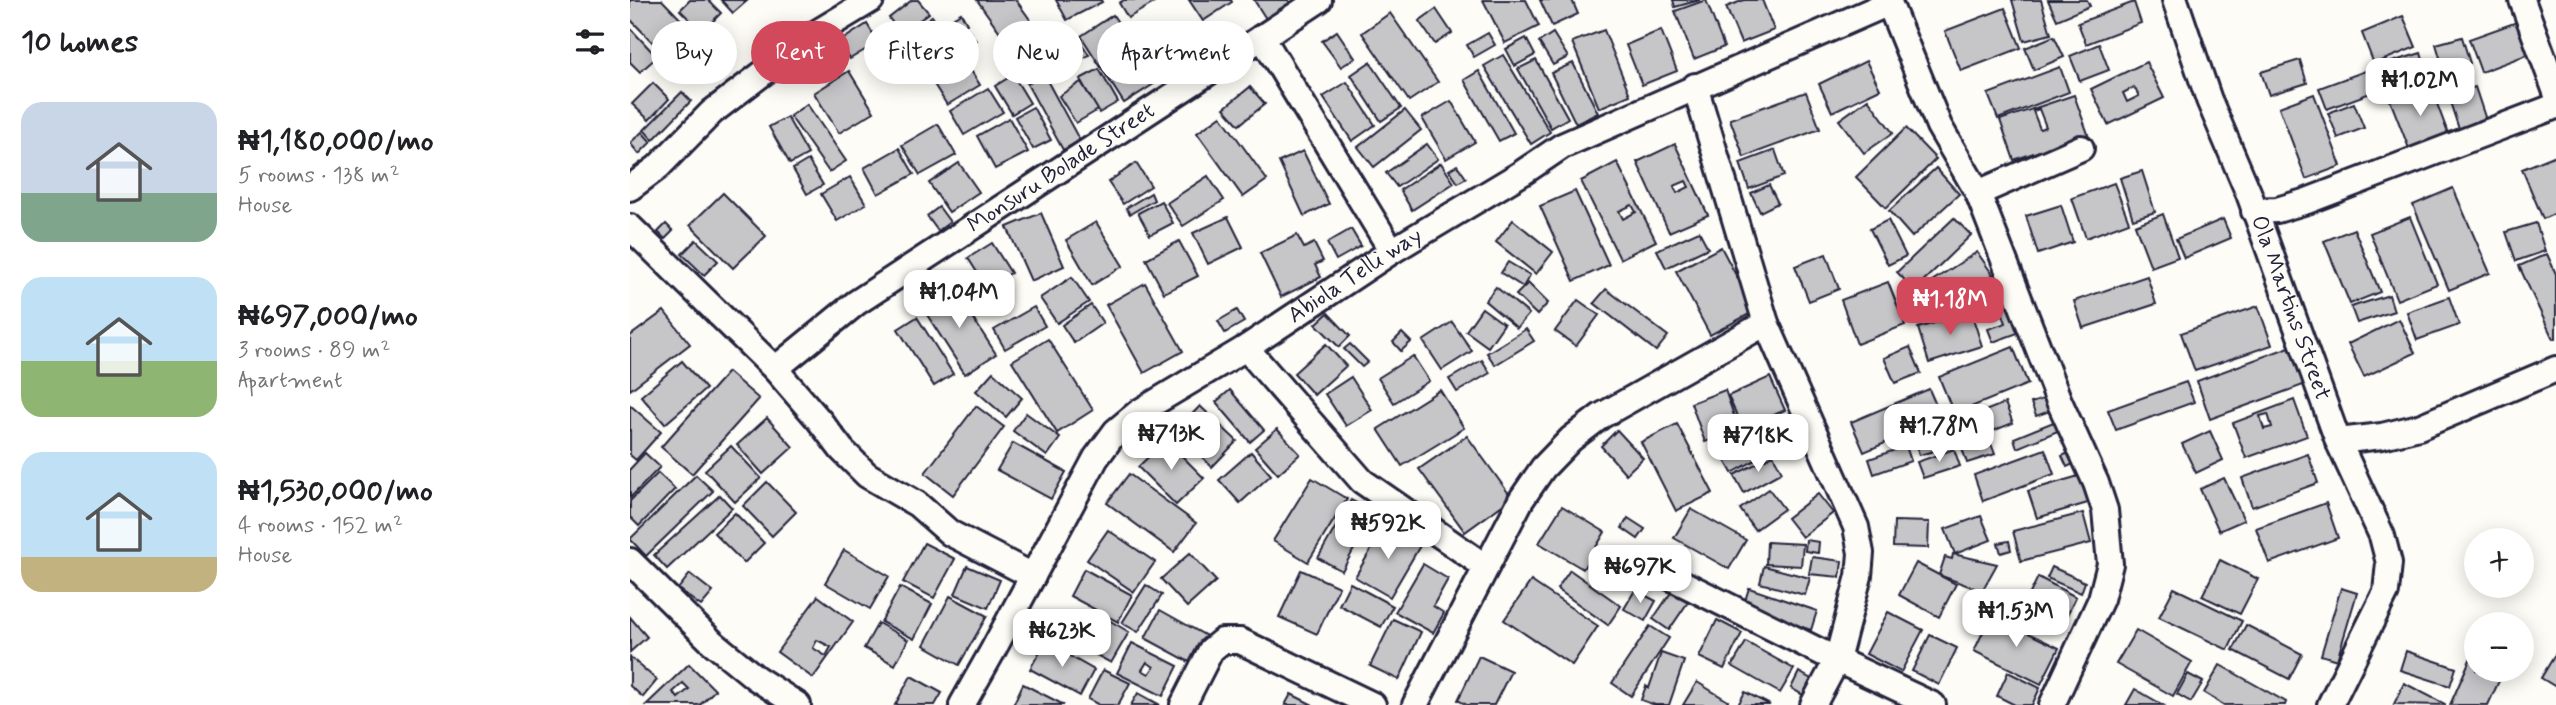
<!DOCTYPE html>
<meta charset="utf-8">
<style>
:root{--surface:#fff;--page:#f2f2f2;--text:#202124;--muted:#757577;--accent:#d1495b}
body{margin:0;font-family:Mynerve,sans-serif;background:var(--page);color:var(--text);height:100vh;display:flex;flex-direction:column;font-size:26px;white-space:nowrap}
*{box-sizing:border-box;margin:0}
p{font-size:23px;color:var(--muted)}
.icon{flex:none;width:38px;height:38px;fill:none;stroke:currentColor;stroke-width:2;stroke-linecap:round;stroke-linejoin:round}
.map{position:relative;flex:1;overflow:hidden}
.drawer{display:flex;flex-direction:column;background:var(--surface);width:630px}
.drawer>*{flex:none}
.top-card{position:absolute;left:21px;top:21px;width:665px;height:63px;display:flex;gap:14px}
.buttons{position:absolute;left:1834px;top:528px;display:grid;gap:14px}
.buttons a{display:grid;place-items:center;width:70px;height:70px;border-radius:50%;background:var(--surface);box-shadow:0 4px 18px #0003;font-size:35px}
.price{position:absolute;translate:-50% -60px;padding:0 16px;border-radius:14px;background:#fff;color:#222;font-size:23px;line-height:46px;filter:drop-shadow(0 2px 4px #0008)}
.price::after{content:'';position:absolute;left:50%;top:42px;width:21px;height:16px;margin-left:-10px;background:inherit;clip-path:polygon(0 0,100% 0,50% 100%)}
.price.selected{background:var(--accent);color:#fff}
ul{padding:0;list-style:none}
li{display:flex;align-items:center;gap:21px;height:175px;padding:0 21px}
li span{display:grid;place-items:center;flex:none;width:196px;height:140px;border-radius:21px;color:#555}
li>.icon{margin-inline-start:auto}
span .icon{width:84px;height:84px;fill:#fffc;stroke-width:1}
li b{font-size:30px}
h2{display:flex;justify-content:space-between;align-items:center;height:84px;padding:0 21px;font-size:30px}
.pill{padding:0 24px;border-radius:32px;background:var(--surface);box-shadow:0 4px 18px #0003;font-size:24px;line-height:63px}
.pill.selected{background:var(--accent);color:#fff}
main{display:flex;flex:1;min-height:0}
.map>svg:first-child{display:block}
.building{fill:#c6c6c8;stroke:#22223b;stroke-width:2;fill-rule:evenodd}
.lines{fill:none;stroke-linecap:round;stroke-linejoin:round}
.minor-casing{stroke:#22223b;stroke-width:30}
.minor{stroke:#fdfcf7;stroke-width:24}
.labels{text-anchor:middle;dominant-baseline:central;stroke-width:7;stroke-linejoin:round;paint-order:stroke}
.street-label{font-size:23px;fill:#22223b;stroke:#fdfcf7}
</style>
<main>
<section class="drawer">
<h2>10 homes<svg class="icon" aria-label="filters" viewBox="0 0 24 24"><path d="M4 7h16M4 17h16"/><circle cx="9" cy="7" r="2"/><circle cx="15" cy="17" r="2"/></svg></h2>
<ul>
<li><span style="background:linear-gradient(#c9d6e8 65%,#7fa58c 0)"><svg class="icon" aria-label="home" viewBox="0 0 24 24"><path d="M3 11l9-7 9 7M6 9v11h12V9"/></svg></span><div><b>₦1,180,000/mo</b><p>5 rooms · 138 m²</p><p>House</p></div></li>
<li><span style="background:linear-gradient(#bfe0f5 60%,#8fb573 0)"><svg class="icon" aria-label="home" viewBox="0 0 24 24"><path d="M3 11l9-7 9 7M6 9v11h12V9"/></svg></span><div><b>₦697,000/mo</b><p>3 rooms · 89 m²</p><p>Apartment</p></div></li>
<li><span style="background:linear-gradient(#bfe0f5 75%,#c2b280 0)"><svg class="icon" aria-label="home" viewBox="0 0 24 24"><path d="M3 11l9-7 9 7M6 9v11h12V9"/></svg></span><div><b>₦1,530,000/mo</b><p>4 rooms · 152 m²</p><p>House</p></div></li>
</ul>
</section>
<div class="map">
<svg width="1926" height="705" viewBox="0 0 1926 705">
<rect width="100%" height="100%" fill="#fdfcf7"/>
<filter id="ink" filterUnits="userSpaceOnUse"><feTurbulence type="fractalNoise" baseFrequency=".0143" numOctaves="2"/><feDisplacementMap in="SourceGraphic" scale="14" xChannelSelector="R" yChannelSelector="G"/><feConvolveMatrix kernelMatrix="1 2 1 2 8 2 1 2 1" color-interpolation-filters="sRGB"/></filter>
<g filter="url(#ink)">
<g class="building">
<path d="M0,0h32l29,30 -26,25 -35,-36z"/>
<path d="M60,0h18l13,13 -19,19 -22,-22z"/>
<path d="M91,0h27l-15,13z"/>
<path d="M282,0h6l11,13 -28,21 -12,-16z"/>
<path d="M347,0h39l25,35 -26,18z"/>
<path d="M426,0h45l1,2 -35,18z"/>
<path d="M494,0h35l-31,18 -9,-15z"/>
<path d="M559,0h42l1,2 -29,19z"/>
<path d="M624,0h34l5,7 -25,15z"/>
<path d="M853,0h43l13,26 -34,17z"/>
<path d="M910,0h32l6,14 -26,12z"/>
<path d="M1043,0h27l-25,7z"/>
<path d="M1076,0l18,47 -30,12 -19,-48z"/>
<path d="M1114,0h18l12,30 -33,13 -15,-36z"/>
<path d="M1382,0h29l10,34 -27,7z"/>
<path d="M1418,0h39l3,6 -33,14z"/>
<path d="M1504,2l7,21 -55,21 -8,-21z"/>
<path d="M1375,8l16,40 -60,23 -16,-40z"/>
<path d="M806,9l16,24 -17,11 -16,-23z"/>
<path d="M331,13l6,11 -12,7 -6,-11z"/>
<path d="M760,13l48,69 -29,19 -47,-68z"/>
<path d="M483,15l44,67 -33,21 -43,-67z"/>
<path d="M302,16l11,16 -30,20 -11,-15z"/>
<path d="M1773,16l13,31 -42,17 -12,-31z"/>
<path d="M1887,22l12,32 -48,18 -12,-33z"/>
<path d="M237,24l11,18 -28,17 -11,-17z"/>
<path d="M0,28l27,29 -17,15 -10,-10z"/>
<path d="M338,29l8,12 -10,7 -8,-13z"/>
<path d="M604,30l6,9 -10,7 -6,-10z"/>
<path d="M974,30l26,65 -31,13 -27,-66z"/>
<path d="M1031,30l16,41 -35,14 -16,-40z"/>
<path d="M707,31l18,27 -14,9 -19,-26z"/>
<path d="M445,33l14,22 -14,8 -13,-22z"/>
<path d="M858,33l7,12 -21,12 -7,-12z"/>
<path d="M923,33l15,24 -15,8 -14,-23z"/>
<path d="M1424,36l10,21 -30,13 -9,-22z"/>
<path d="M1832,37l8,26 -26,8 -8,-27z"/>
<path d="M896,38l9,17 -20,11 -9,-17z"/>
<path d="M67,42l19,25 -13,10 -19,-25z"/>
<path d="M320,42l10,14 -32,22 -10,-14z"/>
<path d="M1469,44l10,26 -29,11 -10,-25z"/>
<path d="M1791,53l9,30 -39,11 -9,-29z"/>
<path d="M873,55l47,77 -19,12 -47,-78z"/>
<path d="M401,56l8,12 -17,10 -8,-12z"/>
<path d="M563,56l9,13 -19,13 -9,-13z"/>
<path d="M906,60l32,58 -17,10 -33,-59z"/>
<path d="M1670,60l7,23 -38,12 -8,-23z"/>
<path d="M335,61l15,24 -33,20 -15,-24z"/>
<path d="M1236,61l14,28 -48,23 -13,-28z"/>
<path d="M740,62l31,46 -20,13 -30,-46z"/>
<path d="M1516,62l18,36 -56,27 -17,-36zM1504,87l5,9 -12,6 -4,-9z"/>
<path d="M943,63l25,50 -22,11 -25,-51z"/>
<path d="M1430,67l9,25 -71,27 -10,-25z"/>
<path d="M469,69l19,33 -19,11 -19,-34z"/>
<path d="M1738,70l8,21 -49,18 -8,-21z"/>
<path d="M219,71l25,41 -35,21 -25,-40z"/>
<path d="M849,71l35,62 -15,8 -35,-61z"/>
<path d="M383,75l17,28 -18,11 -17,-28z"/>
<path d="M414,75l36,66 -17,9 -36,-66z"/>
<path d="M451,82l17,28 -22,13 -17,-27z"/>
<path d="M717,82l28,43 -23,16 -29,-44z"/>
<path d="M23,83l16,16 -20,21 -17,-16z"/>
<path d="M1800,85l19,51 -39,15 -20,-51z"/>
<path d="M620,87l15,17 -26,21 -15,-17z"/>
<path d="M1845,87l11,33 -27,9 -11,-33z"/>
<path d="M358,88l15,24 -39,23 -14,-24z"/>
<path d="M52,92l9,9 -38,39 -9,-10z"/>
<path d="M1176,92l14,37 -76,28 -14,-38z"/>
<path d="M1684,94l27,72 -35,13 -27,-72z"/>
<path d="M1444,95l14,39 -74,26 -14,-40zM1409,109l7,18 -6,2 -7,-18z"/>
<path d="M1238,99l25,34 -29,20 -25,-33z"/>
<path d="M821,101l24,41 -29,17 -24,-41z"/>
<path d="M1724,103l10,25 -26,10 -10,-25z"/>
<path d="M177,104l39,57 -17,11 -39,-56z"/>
<path d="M403,107l18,33 -18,9 -18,-32z"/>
<path d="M775,110l16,20 -47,37 -16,-20z"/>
<path d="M591,116l46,64 -24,17 -46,-64z"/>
<path d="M157,117l21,37 -18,10 -21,-37z"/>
<path d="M379,118l19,34 -33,17 -18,-33z"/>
<path d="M308,124l18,31 -36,20 -18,-30z"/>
<path d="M1276,128l30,31 -50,49 -30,-31z"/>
<path d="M12,132l9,10 -12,12 -9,-11z"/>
<path d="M797,144l11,15 -41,28 -11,-14z"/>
<path d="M1045,144l33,71 -39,17 -32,-70zM1056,181l3,6 -12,6 -3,-7z"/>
<path d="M269,148l15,26 -36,20 -14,-26z"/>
<path d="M1145,150l9,26 -35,13 -9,-26z"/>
<path d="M673,151l26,53 -25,12 -25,-54z"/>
<path d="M1926,155v58l-13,6 -21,-50z"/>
<path d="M178,160l15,25 -16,9 -14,-25z"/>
<path d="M987,162l39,79 -36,18 -39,-78zM1002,205l4,7 -13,7 -4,-8z"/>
<path d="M329,163l20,29 -30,20 -20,-29z"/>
<path d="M506,163l15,23 -28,18 -15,-22z"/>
<path d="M811,163l13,20 -42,27 -12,-20z"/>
<path d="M827,165l9,13 -8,5 -9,-13z"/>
<path d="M1306,168l23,26 -47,43 -23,-26z"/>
<path d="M1512,171l13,41 -22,7 -13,-41z"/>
<path d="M578,176l16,24 -41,26 -16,-23z"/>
<path d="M220,177l16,27 -29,17 -16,-27z"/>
<path d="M1484,183l15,39 -43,16 -14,-40z"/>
<path d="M1139,185l9,18 -18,9 -9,-19z"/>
<path d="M1823,188l37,85 -41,17 -36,-85z"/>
<path d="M945,191l34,74 -35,16 -34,-75z"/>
<path d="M93,193l43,43 -33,32 -43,-43z"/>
<path d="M521,193l3,7 -24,14 -4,-6z"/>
<path d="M531,201l12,22 -23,12 -12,-22z"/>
<path d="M1431,205l12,37 -35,12 -12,-38z"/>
<path d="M309,207l11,15 -12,9 -11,-15z"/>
<path d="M411,213l23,53 -33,15 -24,-54z"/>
<path d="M1533,214l15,43 -27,10 -16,-42z"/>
<path d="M598,217l15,30 -35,17 -15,-31z"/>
<path d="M1780,217l27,67 -40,16 -27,-67z"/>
<path d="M1324,218l17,17 -57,55 -17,-18z"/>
<path d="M1593,219l8,19 -47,20 -8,-19z"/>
<path d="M883,220l40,32 -17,22 -40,-32z"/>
<path d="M1258,220l18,36 -18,9 -18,-36z"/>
<path d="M466,222l27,44 -31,19 -26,-45z"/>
<path d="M1906,223l9,28 -29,10 -10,-29z"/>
<path d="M36,224l7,7 -8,8 -7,-7z"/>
<path d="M721,229l10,17 -25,14 -9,-17z"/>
<path d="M1724,229l26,63 -30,12 -26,-63z"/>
<path d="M1069,231l9,17 -42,20 -9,-18z"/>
<path d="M667,235l7,13 10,-5 9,18 -8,4 6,12 -40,20 -21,-44z"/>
<path d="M66,240l22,21 -14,14 -22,-21z"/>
<path d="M549,241l19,35 -34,17 -18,-34z"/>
<path d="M362,243l19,30 -24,15 -19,-30z"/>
<path d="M1091,247l34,64 -45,24 -34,-64z"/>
<path d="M1347,252l16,23 -60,38 -15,-23z"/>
<path d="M1196,254l13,35 -30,12 -14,-35z"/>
<path d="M1917,254l9,20v64l-3,1 -34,-73z"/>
<path d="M878,262l22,13 -7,12 -22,-14z"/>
<path d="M1517,276l9,28 -73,24 -9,-27z"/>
<path d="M442,277l17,25 -32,21 -17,-25z"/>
<path d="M1258,282l17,43 -48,19 -16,-44z"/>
<path d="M515,283l38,68 -39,22 -38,-68z"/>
<path d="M898,283l20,20 -11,12 -21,-20z"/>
<path d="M323,287l43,67 -31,20 -43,-67z"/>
<path d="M866,287l33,27 -12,14 -32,-27z"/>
<path d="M976,289l62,47 -12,15 -62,-48z"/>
<path d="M1384,295l12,35 -33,12 -5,-13 18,-6 -8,-22z"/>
<path d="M1759,295l5,16 -37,12 -6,-16z"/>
<path d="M1819,297l10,28 -42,15 -10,-28z"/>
<path d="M948,300l21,15 -23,31 -21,-15z"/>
<path d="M461,305l12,18 -29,20 -12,-18z"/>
<path d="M1628,306l14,39 -77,26 -14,-38z"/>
<path d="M404,307l11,19 -40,23 -11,-19z"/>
<path d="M852,308l22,16 -16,23 -22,-16z"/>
<path d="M607,310l7,12 -19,11 -7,-12z"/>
<path d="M34,311l26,33 -60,46v-54z"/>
<path d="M1341,312l11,34 -53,17 -11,-35z"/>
<path d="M698,313l22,23 -11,11 -23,-23z"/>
<path d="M287,317l36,57 -19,12 -36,-57z"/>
<path d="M1769,319l16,34 -51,24 -16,-33z"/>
<path d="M822,322l20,29 -30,19 -19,-29z"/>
<path d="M896,329l8,12 -39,24 -8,-12z"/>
<path d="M772,333l9,9 -10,9 -8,-9z"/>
<path d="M418,339l45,71 -36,23 -45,-72z"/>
<path d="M696,344l20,22 -32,29 -20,-22z"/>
<path d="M720,344l18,18 -6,5 -18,-18z"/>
<path d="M1662,346l14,38 -96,35 -13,-38z"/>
<path d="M1280,347l11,26 -26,10 -11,-25z"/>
<path d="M1383,347l15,37 -74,30 -15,-37z"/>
<path d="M783,356l16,25 -35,22 -16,-25z"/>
<path d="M852,360l8,13 -33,19 -8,-13z"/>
<path d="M52,361l24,28 -41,35 -24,-28z"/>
<path d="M98,372l31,27 -67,75 -31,-27z"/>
<path d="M363,372l29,26 -16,19 -30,-26z"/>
<path d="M721,377l21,33 -26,16 -21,-32z"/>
<path d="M1140,377l15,33 -42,19 -15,-33z"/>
<path d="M1556,382l8,20 -78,28 -8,-20z"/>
<path d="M1299,389l13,30 -78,33 -13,-30z"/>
<path d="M600,390l34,40 -14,12 -34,-40z"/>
<path d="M810,390l24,38 -62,38 -24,-37z"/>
<path d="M1095,390l14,40 -34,12 -14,-39z"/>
<path d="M1416,398l4,13 -14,5 -5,-13z"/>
<path d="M1664,400l13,36 -61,22 -13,-35zM1638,414l4,13 -8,2 -4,-13z"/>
<path d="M1375,403l8,20 -48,19 -8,-20z"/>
<path d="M0,405l31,27 -25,28 -6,-5z"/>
<path d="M346,406l28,21 -51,68 -28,-22z"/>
<path d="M570,406l37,35 -25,26 -36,-36z"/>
<path d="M396,413l34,25 -13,18 -34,-25z"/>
<path d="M137,418l26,29 -30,27 -26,-29z"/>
<path d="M1426,421l4,9 -43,18 -3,-10z"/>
<path d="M1047,424l36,69 -37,18 -35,-69z"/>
<path d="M647,429l23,25 -22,20 -23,-26z"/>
<path d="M987,430l26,28 -17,16 -25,-28z"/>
<path d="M1311,430l5,18 -27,7 -4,-19z"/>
<path d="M1580,431l13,29 -27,13 -14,-29z"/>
<path d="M1113,434l14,25 -25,14 -14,-25z"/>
<path d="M837,436l45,62 -47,34 -46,-63z"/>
<path d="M1358,436l7,18 -28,9 -6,-18z"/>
<path d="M536,440l38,38 -28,27 -38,-38z"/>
<path d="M383,443l53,29 -15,27 -54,-29z"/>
<path d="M101,446l30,32 -26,24 -30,-32z"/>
<path d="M1276,446l5,15 -37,13 -5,-15z"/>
<path d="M1324,449l6,17 -37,12 -6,-16z"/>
<path d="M1415,449l9,25 -71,27 -9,-26z"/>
<path d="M1445,450l5,11 -13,6 -5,-11z"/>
<path d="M621,452l20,23 -31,28 -21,-23z"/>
<path d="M15,453l15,14 -30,31v-29z"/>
<path d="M1678,454l10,29 -66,24 -10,-29z"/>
<path d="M1143,455l9,17 -38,21 -10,-18z"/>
<path d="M28,473l17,16 -36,37 -9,-9v-16z"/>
<path d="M499,474l67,49 -22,29 -67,-49z"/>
<path d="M66,475l17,16 -67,65 -16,-17z"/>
<path d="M1452,475l9,27 -54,16 -9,-27z"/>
<path d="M682,478l35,21 -39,63 -35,-21z"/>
<path d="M1594,478l20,42 -25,11 -19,-42z"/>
<path d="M137,482l29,30 -24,24 -29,-30z"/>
<path d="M1139,489l15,20 -29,21 -15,-21z"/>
<path d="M1188,494l15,19 -31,24 -15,-19z"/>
<path d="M90,495l12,13 -65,61 -13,-14z"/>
<path d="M721,500l23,13 -32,58 -24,-13z"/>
<path d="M1696,503l12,35 -69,25 -13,-35z"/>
<path d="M932,506l43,26 -22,37 -44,-26z"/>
<path d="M1061,509l55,31 -17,29 -55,-31z"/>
<path d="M105,513l29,30 -20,20 -30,-30z"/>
<path d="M1453,513l8,30 -70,18 -8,-30z"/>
<path d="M1351,516l10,24 -36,14 -10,-25z"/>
<path d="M998,518l17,11 -7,10 -16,-11z"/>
<path d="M1264,521l35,1 -1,26 -35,-1z"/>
<path d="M756,524l35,20 -31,53 -35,-20z"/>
<path d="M478,530l47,32 -21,30 -47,-32z"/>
<path d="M1176,540l13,2 -1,11 -13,-2z"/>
<path d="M1379,541l2,9 -10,3 -3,-10z"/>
<path d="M1137,542l36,2 -2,22 -35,-2z"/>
<path d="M294,543l31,16 -21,39 -31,-16z"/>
<path d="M214,550l45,26 -19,33 -45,-26z"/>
<path d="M560,553l26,28 -29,26 -26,-28z"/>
<path d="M1323,554l44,10 -15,27 -43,-16 6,-18 7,2z"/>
<path d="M1182,557l30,4 -2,16 -31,-3z"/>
<path d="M1590,560l38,19 -18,35 -38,-18z"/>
<path d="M1286,563l40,21 -17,33 -40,-22z"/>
<path d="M793,564l25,15 -15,27 11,7 -11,20 -38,-21z"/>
<path d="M337,566l33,14 -12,28 -33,-14z"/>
<path d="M1134,566l46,12 -5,17 -45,-12z"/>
<path d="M1422,567l33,15 -4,11 -34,-15z"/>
<path d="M454,569l48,26 -14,27 -48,-26z"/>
<path d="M671,570l38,17 -22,47 -38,-17z"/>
<path d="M940,570l51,36 -13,19 -51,-36z"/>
<path d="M60,574l23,18 -12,14 -23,-17z"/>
<path d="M1408,577l38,20 -16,32 -38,-19z"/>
<path d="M901,581l67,45 -26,39 -68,-45z"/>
<path d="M720,583l43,23 -12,21 -42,-22z"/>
<path d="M516,585l16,10 -24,37 -16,-9z"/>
<path d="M270,587l32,17 -18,35 -33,-17z"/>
<path d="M1119,588l68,23 -6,19 -68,-23z"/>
<path d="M1544,588l68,33 -14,29 -69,-33z"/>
<path d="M1711,588l16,5 -20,67 -16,-5z"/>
<path d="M1005,590l21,11 -11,20 -21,-12z"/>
<path d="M1042,591l16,11 -19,28 -16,-11z"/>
<path d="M188,596l35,26 -40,56 -36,-26zM187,640l14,7 -5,9 -13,-8z"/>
<path d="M320,596l37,20 -28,49 -35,-20z"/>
<path d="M530,610l48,27 -15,27 -48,-26z"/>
<path d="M1258,612l35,18 -22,42 -35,-18z"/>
<path d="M1361,615l68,33 -18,36 -67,-33z"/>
<path d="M0,617l17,20 -17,15z"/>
<path d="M477,619l22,13 -18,31 -22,-12z"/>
<path d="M763,619l28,13 -22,48 -29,-14z"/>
<path d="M1087,620l25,13 -18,36 -25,-12z"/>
<path d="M248,623l30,17 -13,25 -31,-17z"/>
<path d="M1616,625l56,29 -13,25 -56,-29z"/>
<path d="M1020,626l19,12 -38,58 -19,-13z"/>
<path d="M1506,630l56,32 -19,34 -57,-32z"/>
<path d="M1300,635l27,13 -18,37 -27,-14z"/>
<path d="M415,642l49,28 -14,26 -50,-27z"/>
<path d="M1116,642l48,27 -14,24 -48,-27z"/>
<path d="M502,643l46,23 -15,30 -46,-23zM517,662l7,5 -5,7 -7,-4z"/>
<path d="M1846,646v24h28l-16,35h-38z"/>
<path d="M1776,651l50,17 -6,18 -50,-16z"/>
<path d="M1031,653l23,8 -15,44h-14l-14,-5 5,-14 3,2z"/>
<path d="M1926,653v34l-15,-9z"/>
<path d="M849,656l32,15 -17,34h-27l-9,-5z"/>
<path d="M0,657l27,23 -14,17 -13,-11z"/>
<path d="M59,664l26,26 -15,15h-54zM53,683l6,6 -11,9 -5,-6z"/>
<path d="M1590,665l66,37 -1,3h-61l-20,-12z"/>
<path d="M473,670l27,13 -12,22h-19l-11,-6z"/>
<path d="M1169,672l12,7 -8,16 -12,-7z"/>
<path d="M1378,672l32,16 -8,17h-17l-18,-9z"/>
<path d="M1558,674l15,8 -12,20 -14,-8z"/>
<path d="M281,676l31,17 -7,12h-40z"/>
<path d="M1067,682l31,19 -3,4h-42z"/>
<path d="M1774,683l41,21v1l-51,-1z"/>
<path d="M393,684l41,21h-51z"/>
<path d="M1505,689l28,16h-37z"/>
<path d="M1115,692l25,13h-32z"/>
<path d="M508,693l22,12h-29z"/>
<path d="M661,694l22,11h-28z"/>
</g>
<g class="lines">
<defs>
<g id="minor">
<path d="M1258,0l51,126 39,67 81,208 37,82 9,27 5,54 -9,35 -49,106"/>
<path id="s1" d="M1545,0l34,100 40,94 89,247 44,95 7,27 -3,29 -56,113"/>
<path d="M1892,0l34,92"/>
<path d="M632,37l130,214"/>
<path d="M1065,86l71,237 90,204 5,26 -2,23 -22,84 -24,45"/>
<path d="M0,188l28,-21 54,-55 101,-77 58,-35"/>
<path d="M1348,193l103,-45"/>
<path d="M1624,211l23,-1 30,-9 249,-95"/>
<path d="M0,227l145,142 44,51 23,30 25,25 50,29 33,29 83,43"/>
<path d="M616,348l116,133 124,86"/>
<path id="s2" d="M145,369l81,-66 463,-303"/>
<path d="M1708,441l44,-5 37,-9 137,-58"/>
<path d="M0,561l82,81 44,36 42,27"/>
<path d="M1032,573l175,87 96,45"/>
<path id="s3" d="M332,705l30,-53 104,-194 20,-27 23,-19 107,-64 146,-97 130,-78 40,-27 327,-143"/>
<path d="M553,705l28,-55 11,-9h18l133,64"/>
<path d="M785,705l106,-205 22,-32 28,-29 30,-23 165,-93"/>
</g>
</defs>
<use href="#minor" class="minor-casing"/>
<use href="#minor" class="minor"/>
</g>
</g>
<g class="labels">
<g class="street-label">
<text stroke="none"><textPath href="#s2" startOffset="350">Monsuru Bolade Street</textPath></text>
<text stroke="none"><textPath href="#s3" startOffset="600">Abiola Telli way</textPath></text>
<text stroke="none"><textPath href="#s1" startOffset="329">Ola Martins Street</textPath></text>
</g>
</g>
</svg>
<div class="buttons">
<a>+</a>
<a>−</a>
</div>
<b class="price" style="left:1790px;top:118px">₦1.02M</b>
<b class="price" style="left:329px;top:330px">₦1.04M</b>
<b class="price selected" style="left:1320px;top:337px">₦1.18M</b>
<b class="price" style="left:1309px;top:464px">₦1.78M</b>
<b class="price" style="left:541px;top:472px">₦713K</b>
<b class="price" style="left:1128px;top:474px">₦718K</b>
<b class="price" style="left:758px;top:561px">₦592K</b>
<b class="price" style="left:1010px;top:605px">₦697K</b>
<b class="price" style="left:1386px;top:649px">₦1.53M</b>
<b class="price" style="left:432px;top:669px">₦623K</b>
<div class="top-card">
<a class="pill">Buy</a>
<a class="pill selected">Rent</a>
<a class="pill">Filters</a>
<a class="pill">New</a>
<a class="pill">Apartment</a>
</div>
</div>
</main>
